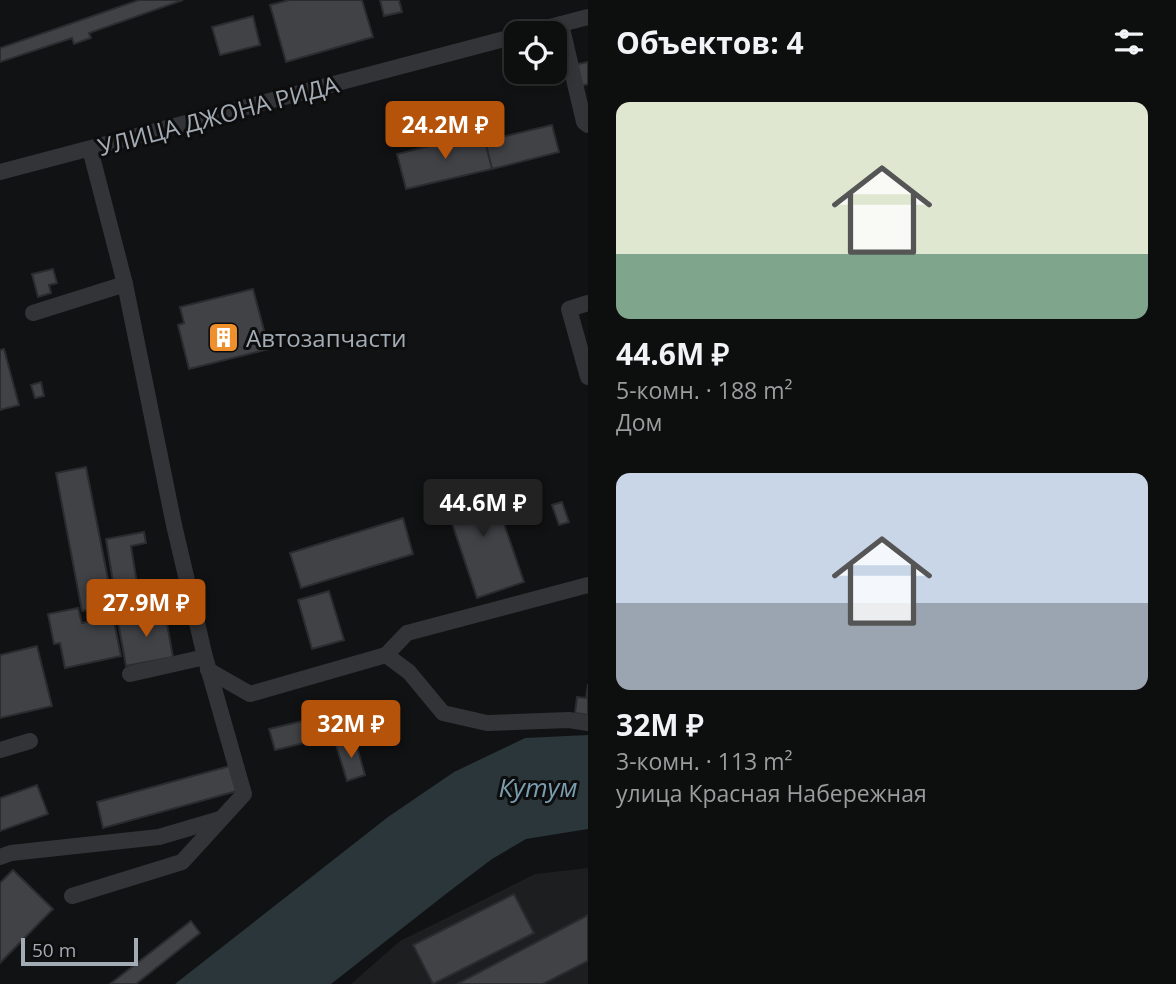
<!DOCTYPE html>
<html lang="ru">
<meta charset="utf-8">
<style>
:root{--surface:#0d0e0e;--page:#161717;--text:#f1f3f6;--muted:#9a9c9e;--line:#2d2e2e;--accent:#b45309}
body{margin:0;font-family:"Open Sans",sans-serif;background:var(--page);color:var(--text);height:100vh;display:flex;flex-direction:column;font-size:26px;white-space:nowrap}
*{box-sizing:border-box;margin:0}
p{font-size:23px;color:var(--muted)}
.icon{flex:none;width:38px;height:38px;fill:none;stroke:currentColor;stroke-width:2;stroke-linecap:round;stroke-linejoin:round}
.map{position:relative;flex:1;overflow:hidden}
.drawer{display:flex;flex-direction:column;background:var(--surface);width:588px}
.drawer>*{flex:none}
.tools{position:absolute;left:504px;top:21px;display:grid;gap:14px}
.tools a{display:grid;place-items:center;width:63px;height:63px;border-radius:14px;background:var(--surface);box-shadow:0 4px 10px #0003,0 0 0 2px var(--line);font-size:35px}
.scale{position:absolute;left:21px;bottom:18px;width:117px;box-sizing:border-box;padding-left:7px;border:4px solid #a3abb4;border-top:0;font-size:19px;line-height:24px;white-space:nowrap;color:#a3abb4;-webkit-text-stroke:5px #0d0d0e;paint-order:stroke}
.price{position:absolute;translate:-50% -60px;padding:0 16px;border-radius:7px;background:var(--accent);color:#fff;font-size:23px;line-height:46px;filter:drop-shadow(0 2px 4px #0008)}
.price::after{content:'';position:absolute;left:50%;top:42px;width:21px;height:16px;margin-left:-10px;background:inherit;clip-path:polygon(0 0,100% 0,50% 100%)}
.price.active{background:#222;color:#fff}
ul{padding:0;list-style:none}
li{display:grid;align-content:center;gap:14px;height:371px;padding:0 28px}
li span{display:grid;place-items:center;height:217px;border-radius:14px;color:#555}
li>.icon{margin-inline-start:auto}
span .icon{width:126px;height:126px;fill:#fffc;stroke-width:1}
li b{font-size:30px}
h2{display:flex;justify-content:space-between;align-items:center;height:84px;padding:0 28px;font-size:30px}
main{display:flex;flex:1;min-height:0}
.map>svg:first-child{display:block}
.built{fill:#1d1e20}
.water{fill:#2b363b}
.building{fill:#404246;stroke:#2b2c2f;stroke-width:2}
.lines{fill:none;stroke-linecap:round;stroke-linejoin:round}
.minor{stroke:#333438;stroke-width:16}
.labels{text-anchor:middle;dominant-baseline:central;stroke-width:6;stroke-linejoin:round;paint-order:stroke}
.street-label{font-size:24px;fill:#a3abb4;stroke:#0d0d0e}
.poi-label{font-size:24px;fill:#a3abb4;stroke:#0d0d0e;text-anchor:start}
.water-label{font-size:26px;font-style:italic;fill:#7a9eaf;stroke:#0d0d0e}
</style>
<main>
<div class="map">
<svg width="588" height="984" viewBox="0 0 588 984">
<rect width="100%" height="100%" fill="#111213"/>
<path class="built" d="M588,868v116h-237l49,-43 135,-67z"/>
<path class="water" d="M588,735v94l-62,10 -34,20 -41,31 -120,94h-156l213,-167 66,-45 71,-34z"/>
<g class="building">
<path d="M139,0h44l-94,33 2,5 -17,6 -2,-6 -72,24v-14z"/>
<path d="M289,0h73l11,37 -87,25 -16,-57z"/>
<path d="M380,0h19l3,12 -18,4z"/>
<path d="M253,16l7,29 -40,10 -8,-28z"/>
<path d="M588,62v22l-11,3 -4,-22z"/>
<path d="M552,125l7,27 -67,17 -7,-28z"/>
<path d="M483,133l9,36 -86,20 -9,-35z"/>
<path d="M53,269l4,14 -8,2 2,8 -13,4 -6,-23z"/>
<path d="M253,289l16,60 -80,20 -11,-44 6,-2 -4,-16z"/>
<path d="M4,349l15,56 -19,5v-60z"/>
<path d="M41,382l3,14 -9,2 -4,-13z"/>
<path d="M86,467l27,138 -31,6 -26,-138z"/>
<path d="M489,480l35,102 -47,16 -34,-102z"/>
<path d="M562,502l7,20 -10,3 -7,-20z"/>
<path d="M403,518l10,36 -112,34 -11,-35z"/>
<path d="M144,532l2,11 -15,3 11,69 -23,4 -13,-80z"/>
<path d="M329,591l15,49 -32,9 -14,-49z"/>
<path d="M78,608l4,15 31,-6 8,39 -56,12 -5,-25 -6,1 -6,-30z"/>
<path d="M165,613l8,44 -47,9 -8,-44z"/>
<path d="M37,646l15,60 -52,12v-63z"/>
<path d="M588,684v31l-13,-2 2,-16 9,1z"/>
<path d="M391,701l6,21 -38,10 -6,-21z"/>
<path d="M315,718l6,21 -46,11 -6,-21z"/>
<path d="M355,740l10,35 -18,6 -11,-36z"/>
<path d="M230,766l7,25 -134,37 -6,-26z"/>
<path d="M37,785l11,29 -48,17v-33z"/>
<path d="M13,870l40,39 -53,54v-80z"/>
<path d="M514,894l20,39 -101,51 -20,-39z"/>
<path d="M588,915v46l-45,23h-86z"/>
<path d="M191,921l9,12 -64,51h-26z"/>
</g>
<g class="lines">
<g class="minor">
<path d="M561,24l23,98 4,3"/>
<path d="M527,33l61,-16"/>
<path d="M0,172l516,-136"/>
<path d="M588,303l-19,6 19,68"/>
<path d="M33,313l92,-29"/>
<path d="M386,655l21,-22 181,-48"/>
<path d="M208,670l42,24 136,-39 23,17 34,41 44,10 82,-3 19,3"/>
<path d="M130,674l75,-17"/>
<path d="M0,750l30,-9"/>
<path d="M0,857l11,-4 148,-16 61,-18"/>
<path d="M72,896l110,-34 62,-68 -39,-137 -31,-132 -49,-241 -35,-135"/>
</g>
</g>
<defs>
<symbol id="building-square" viewBox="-11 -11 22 22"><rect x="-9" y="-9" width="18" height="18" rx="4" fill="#ef902d" stroke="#0d0d0e"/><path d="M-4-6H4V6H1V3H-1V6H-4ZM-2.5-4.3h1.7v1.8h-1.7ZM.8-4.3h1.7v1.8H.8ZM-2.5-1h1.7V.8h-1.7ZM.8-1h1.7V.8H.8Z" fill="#fff"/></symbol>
</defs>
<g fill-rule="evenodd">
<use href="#building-square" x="206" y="320" width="35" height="35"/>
</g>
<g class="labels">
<g class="street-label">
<text transform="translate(218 115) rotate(-15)">УЛИЦА ДЖОНА РИДА</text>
</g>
<g class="poi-label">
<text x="246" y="337">Автозапчасти</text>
</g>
<g class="water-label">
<text x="538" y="787">Кутум</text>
</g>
</g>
</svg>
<div class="tools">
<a><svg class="icon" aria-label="locate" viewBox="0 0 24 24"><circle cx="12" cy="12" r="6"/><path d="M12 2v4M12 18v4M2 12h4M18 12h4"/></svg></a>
</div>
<div class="scale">50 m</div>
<b class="price" style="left:445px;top:161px">24.2M ₽</b>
<b class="price active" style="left:483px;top:539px">44.6M ₽</b>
<b class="price" style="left:146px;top:639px">27.9M ₽</b>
<b class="price" style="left:351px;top:760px">32M ₽</b>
</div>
<section class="drawer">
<h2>Объектов: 4<svg class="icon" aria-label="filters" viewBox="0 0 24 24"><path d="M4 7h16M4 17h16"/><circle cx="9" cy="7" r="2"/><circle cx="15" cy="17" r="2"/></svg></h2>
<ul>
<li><span style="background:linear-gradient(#dfe7d0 70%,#7fa58c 0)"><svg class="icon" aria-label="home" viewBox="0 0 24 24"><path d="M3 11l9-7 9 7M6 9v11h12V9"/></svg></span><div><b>44.6M ₽</b><p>5-комн. · 188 m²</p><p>Дом</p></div></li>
<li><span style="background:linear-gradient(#c9d6e8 60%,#9aa5b1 0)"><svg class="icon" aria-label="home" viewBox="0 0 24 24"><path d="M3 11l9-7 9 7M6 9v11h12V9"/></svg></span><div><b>32M ₽</b><p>3-комн. · 113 m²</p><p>улица Красная Набережная</p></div></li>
</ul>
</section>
</main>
